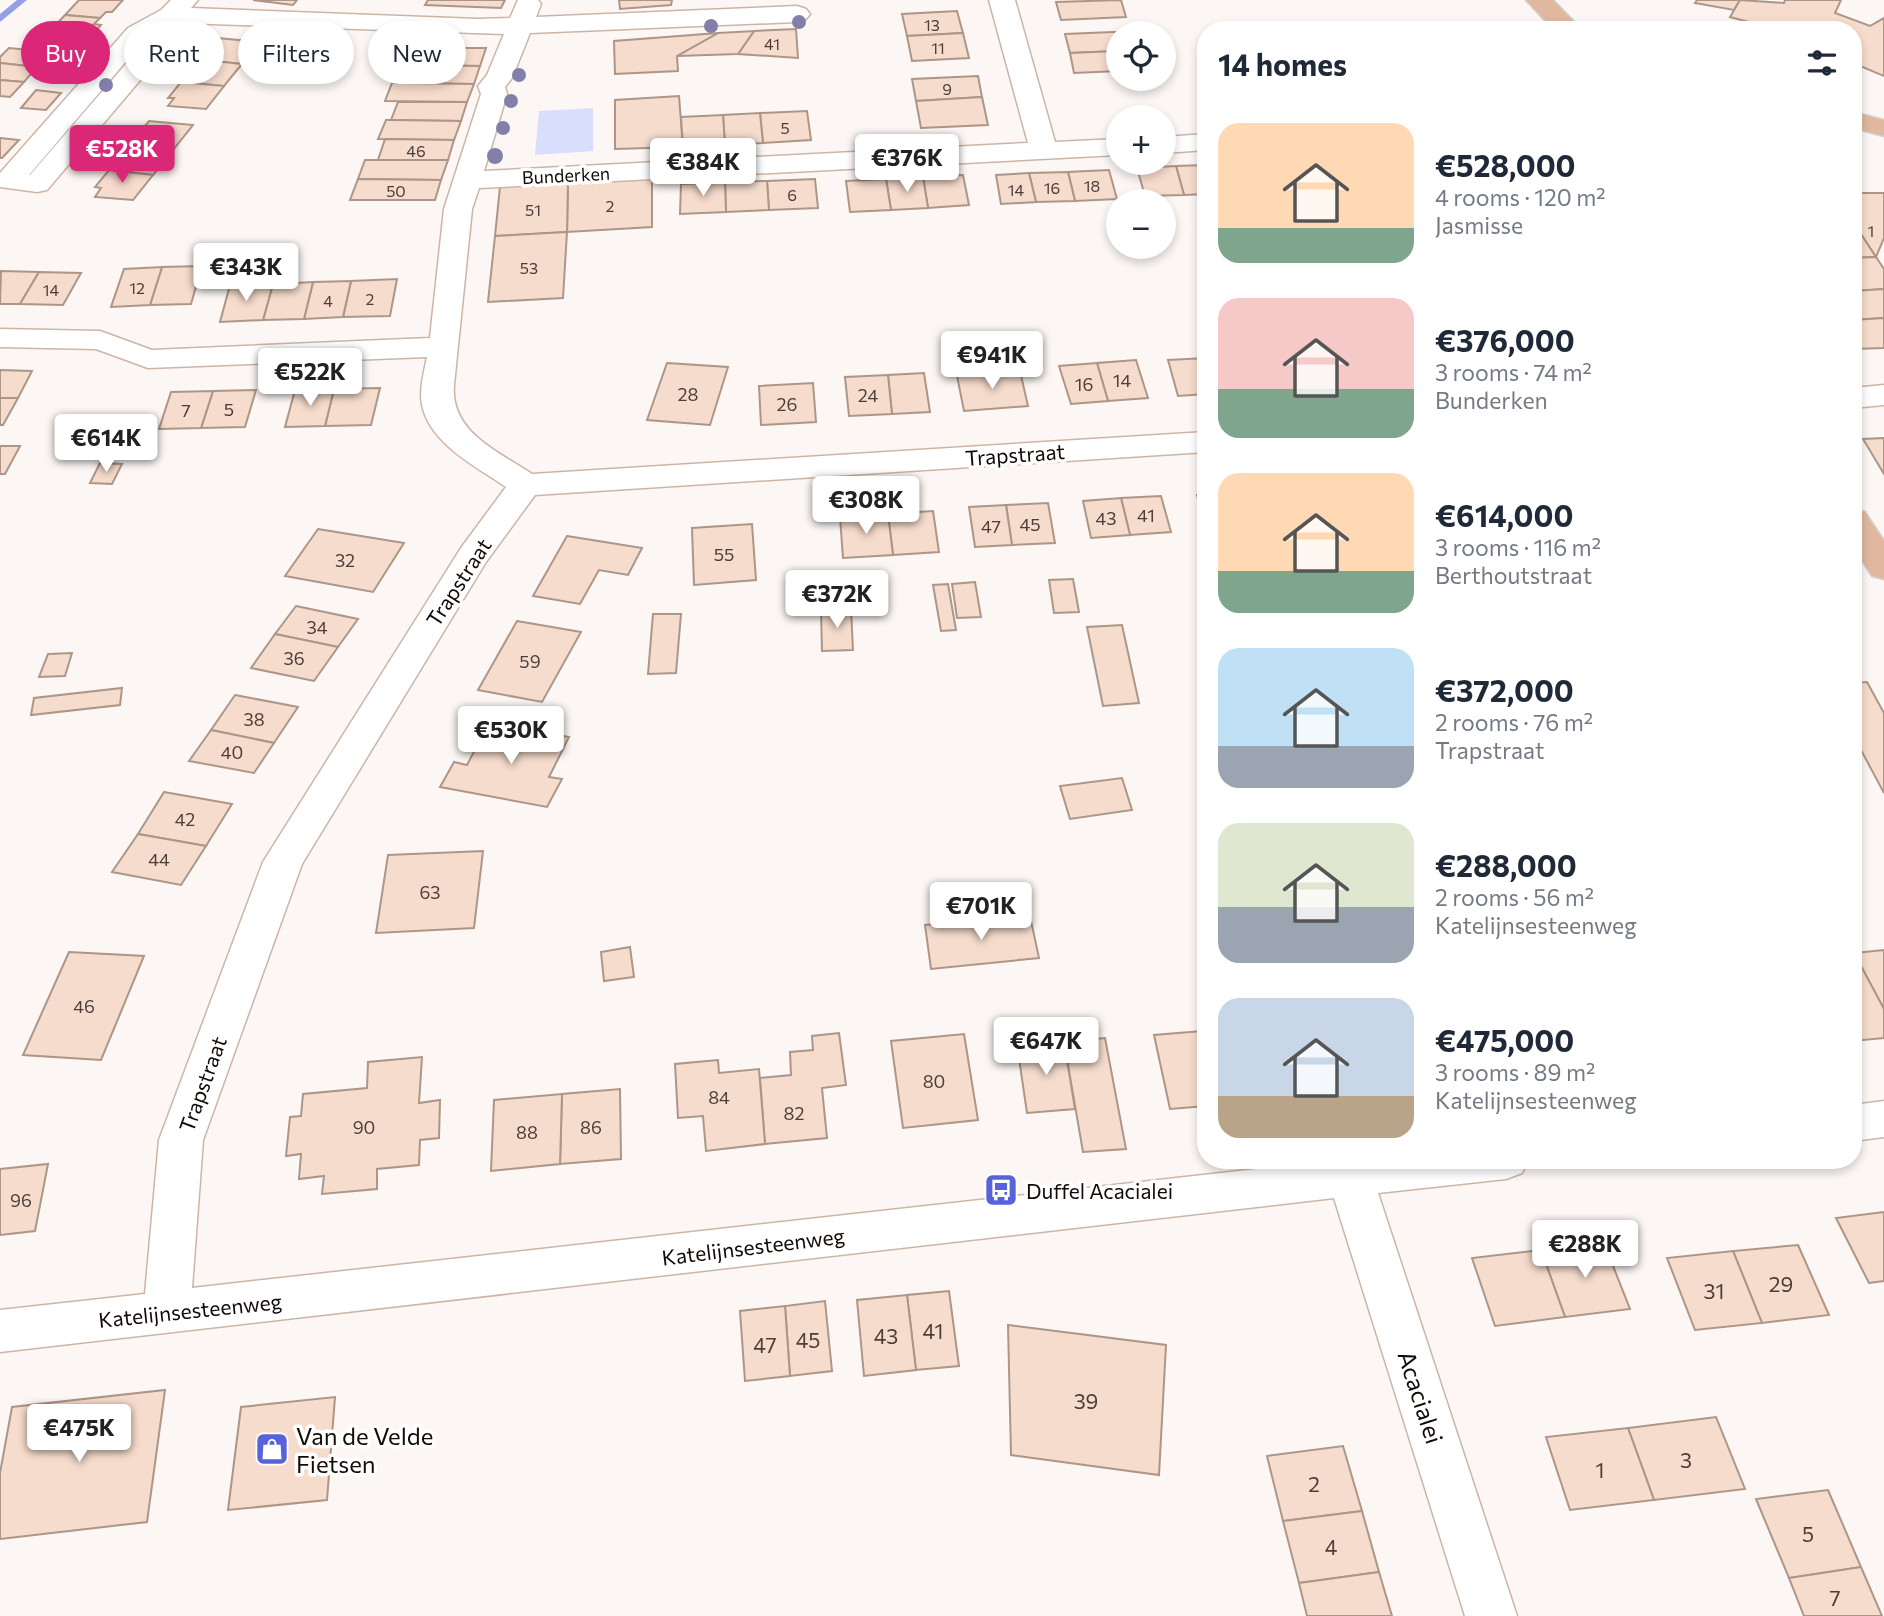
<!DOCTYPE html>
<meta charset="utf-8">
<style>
:root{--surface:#fff;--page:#f2f2f3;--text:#1f2937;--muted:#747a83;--accent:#db2777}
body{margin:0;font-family:Commissioner,sans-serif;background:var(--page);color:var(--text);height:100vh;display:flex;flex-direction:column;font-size:26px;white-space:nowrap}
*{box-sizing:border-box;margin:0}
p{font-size:23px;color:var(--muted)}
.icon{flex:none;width:38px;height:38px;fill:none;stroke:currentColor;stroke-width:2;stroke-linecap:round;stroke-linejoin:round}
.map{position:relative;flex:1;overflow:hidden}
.sheet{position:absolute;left:1197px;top:21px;width:665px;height:1148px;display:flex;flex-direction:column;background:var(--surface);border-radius:28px;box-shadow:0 4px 10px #0003}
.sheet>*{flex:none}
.top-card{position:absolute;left:21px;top:21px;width:665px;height:63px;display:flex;gap:14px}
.tools{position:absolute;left:1106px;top:21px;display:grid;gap:14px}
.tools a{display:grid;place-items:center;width:70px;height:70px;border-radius:50%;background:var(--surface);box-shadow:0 4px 10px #0003;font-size:35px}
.price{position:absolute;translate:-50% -60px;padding:0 16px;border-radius:7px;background:#fff;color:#222;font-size:23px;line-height:46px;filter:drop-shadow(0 2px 4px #0008)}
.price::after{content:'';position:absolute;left:50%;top:42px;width:21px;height:16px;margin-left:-10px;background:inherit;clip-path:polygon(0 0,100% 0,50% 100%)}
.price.active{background:var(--accent);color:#fff}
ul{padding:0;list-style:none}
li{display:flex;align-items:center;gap:21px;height:175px;padding:0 21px}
li span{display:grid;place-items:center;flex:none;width:196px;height:140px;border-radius:21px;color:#555}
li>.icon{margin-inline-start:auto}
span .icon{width:84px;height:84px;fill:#fffc;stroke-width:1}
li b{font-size:30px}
h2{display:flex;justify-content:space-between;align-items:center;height:84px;padding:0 21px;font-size:30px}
.chip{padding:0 24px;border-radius:32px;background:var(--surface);box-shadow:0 4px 10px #0003;font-size:24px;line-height:63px}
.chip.active{background:var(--accent);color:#fff}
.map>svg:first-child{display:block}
.green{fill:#d8defb}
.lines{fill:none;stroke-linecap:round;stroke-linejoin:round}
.stream{fill:#93a0e4;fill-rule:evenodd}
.building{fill:#f6dccd;stroke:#ad9687;stroke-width:2}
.minor-casing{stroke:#cdb5a6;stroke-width:3}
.major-casing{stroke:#d4d3d2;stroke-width:3}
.minor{fill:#fff;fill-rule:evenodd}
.major{fill:#e0b89f;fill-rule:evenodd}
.tree{fill:#8280aa}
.labels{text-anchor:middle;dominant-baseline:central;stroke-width:7;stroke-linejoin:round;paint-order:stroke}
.far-number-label{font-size:16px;fill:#4b3e38}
.far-street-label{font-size:18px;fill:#120a06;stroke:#fff}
.number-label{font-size:18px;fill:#4b3e38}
.street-label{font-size:21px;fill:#120a06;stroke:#fff}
.poi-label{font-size:21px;fill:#120a06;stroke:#fff;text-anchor:start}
.near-number-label{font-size:21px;fill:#4b3e38}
.near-street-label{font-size:24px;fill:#120a06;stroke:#fff}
.near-poi-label{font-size:24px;fill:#120a06;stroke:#fff;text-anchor:start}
</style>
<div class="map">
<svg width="1884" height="1616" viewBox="0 0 1884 1616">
<rect width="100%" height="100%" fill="#fcf7f4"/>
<path class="green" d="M593,108v43l-58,4 4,-44z"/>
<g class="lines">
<path class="stream" d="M17,0h10l-27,22v-8z"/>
</g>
<g class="building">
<path d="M79,0h44l-11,12h-6l-6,6 -35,-3z"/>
<path d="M253,0h44l-4,5z"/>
<path d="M428,0h77l-4,8 -76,-3z"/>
<path d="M619,0h53l-1,5 -51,4z"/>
<path d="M1121,0l5,17 -65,3 -5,-18z"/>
<path d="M1697,0h43l-6,10 -39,-7z"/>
<path d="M1740,0l44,3 1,-3h56l-6,13 35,13 14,-8v58l-31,-13v-33h-74l-49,-13z"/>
<path d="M957,11l6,22 -56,3 -5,-22z"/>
<path d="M65,15l35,3 -6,6 7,1 -14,15 -42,-4z"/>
<path d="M796,29l2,29 -60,-4 16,-23z"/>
<path d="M754,31l-16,23 -61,2 41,-23z"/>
<path d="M1137,31l1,2h-20v18l-48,2 -5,-19z"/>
<path d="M718,33l-41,23 1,15 -63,3 -1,-33z"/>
<path d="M963,33l6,25 -57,3 -5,-25z"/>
<path d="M217,38l43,4 -18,22 -37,-4 6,-6 -6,-1z"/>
<path d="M9,48l42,4 -14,15 -37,-4v-6z"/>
<path d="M410,48h76l-6,18 -76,-1z"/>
<path d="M1118,51v20l-44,2 -4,-20z"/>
<path d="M64,60l23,3 -14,16 -24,-2z"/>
<path d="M205,60l37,4 -18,22 -43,-4 12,-15h7z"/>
<path d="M0,63l37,4 -13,15 -24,-2z"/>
<path d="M410,65l70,1 -6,18 -70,-1z"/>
<path d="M978,76l4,21 -66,4 -4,-22z"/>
<path d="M0,80l24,2 -14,15 -10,-1z"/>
<path d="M181,82l43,4 -18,23 -38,-3 6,-8h-6z"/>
<path d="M392,83h12l70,1 -7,18 -82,-1z"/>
<path d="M36,90l25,3 -15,17 -25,-2z"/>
<path d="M679,96l4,51 -68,2v-49z"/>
<path d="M982,97l6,28 -67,3 -5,-27z"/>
<path d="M398,102h69l-6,19 -70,-1z"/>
<path d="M807,111l4,29 -48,3 -3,-30z"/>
<path d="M760,113l3,30 -38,2 -2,-30z"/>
<path d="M723,115l2,30 -42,2 -2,-30z"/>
<path d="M386,120h5l70,1 -7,19 -76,-1z"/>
<path d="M149,121l44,4 -20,25 -37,-4 5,-7 -6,-1z"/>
<path d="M0,138l19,2 -17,18h-2z"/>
<path d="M385,139l69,1 -6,20h-70z"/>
<path d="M136,146l37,4 -20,25 -44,-5 14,-17 7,1z"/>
<path d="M365,160h83l-7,20 -83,-1z"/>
<path d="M1206,165v29l-22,1 -8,-29z"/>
<path d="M1176,166l8,29 -39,1 -8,-28z"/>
<path d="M109,170l44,5 -20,25 -38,-3 6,-9 -6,-1z"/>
<path d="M1109,170l8,29 -42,2 -7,-29z"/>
<path d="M1068,172l7,29 -39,1 -7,-29z"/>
<path d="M1029,173l7,29 -35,2 -5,-29z"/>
<path d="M963,175l6,30 -41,3 -5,-31z"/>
<path d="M923,177l5,31 -37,2 -5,-31z"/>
<path d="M652,178v49l-85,5 1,-50z"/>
<path d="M358,179l83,1 -6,20h-85z"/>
<path d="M815,179l3,29 -49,2 -2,-29z"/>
<path d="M886,179l5,31 -41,2 -4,-31z"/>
<path d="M767,181l2,29 -43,2 -1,-30z"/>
<path d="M568,182l-1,50 -72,4 5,-49z"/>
<path d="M725,182l1,30 -46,2 1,-30z"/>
<path d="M1853,193h31v45l-8,19 -23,-35z"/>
<path d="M1853,222l23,35 -23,1z"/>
<path d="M567,232l-4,66 -75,4 7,-66z"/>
<path d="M1876,257l8,12v20l-31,2v-33z"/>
<path d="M202,266l-11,38 -41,1 12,-38z"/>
<path d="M162,267l-12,38 -39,2 13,-38z"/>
<path d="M1,271l38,1 -19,32h-20z"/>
<path d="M39,272l42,1 -18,32 -43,-1z"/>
<path d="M397,279l-7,37 -47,1 8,-36z"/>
<path d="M351,281l-8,36 -39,2 9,-37z"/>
<path d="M313,282l-9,37 -41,1 10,-36z"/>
<path d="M273,284l-10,36 -43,2 10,-37z"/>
<path d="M1884,289v29l-31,2v-29z"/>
<path d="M1884,318v30l-30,1 -1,-29z"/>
<path d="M1206,358v36l-28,2 -10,-36z"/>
<path d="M1136,360l12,38 -40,3 -11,-38z"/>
<path d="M667,363l61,4 -18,58 -63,-5z"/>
<path d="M1097,363l11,38 -37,3 -12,-38z"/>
<path d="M0,370l32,1 -14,27h-18z"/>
<path d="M1020,371l8,35 -64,5 -7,-35z"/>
<path d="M924,373l6,39 -38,2 -4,-39z"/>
<path d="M888,375l4,39 -43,2 -4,-39z"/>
<path d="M813,383l3,39 -55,3 -2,-39z"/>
<path d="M380,388l-9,37 -46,1 9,-37z"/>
<path d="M334,389l-9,37 -40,1 10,-37z"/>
<path d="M256,390l-11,37 -44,1 12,-37z"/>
<path d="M213,391l-12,37 -42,1 12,-37z"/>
<path d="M0,398h18l-15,27h-3z"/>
<path d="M1884,438v36l-21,-35z"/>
<path d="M0,446h20l-15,28h-5z"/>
<path d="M100,463l22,1 -10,20 -22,-1z"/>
<path d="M1197,495h9v31z"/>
<path d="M1161,496l10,36 -41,3 -9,-37z"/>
<path d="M1121,498l9,37 -39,3 -8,-37z"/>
<path d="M1048,503l7,40 -43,2 -6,-40z"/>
<path d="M1006,505l6,40 -37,2 -6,-40z"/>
<path d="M933,511l6,41 -46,3 -5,-41z"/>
<path d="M888,514l5,41 -50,3 -3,-41z"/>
<path d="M752,524l4,56 -62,5 -2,-57z"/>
<path d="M318,529l86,14 -31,49 -88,-16z"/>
<path d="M567,536l75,12 -14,27 -29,-5 -19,34 -47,-8z"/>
<path d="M1073,579l6,33 -25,1 -5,-33z"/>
<path d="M975,582l6,35 -24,1 -5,-34z"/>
<path d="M948,584l8,46 -15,1 -8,-46z"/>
<path d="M296,606l62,13 -20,28 -63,-13z"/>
<path d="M851,609l2,41 -31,1 -1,-41z"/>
<path d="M653,614h28l-5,59 -28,1z"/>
<path d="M517,621l64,11 -39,70 -64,-12z"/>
<path d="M1122,625l17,78 -36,3 -16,-79z"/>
<path d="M275,634l63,13 -24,34 -63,-13z"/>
<path d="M72,653l-7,23 -26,1 9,-23z"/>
<path d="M1867,682l17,31v80l-31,-58v-52z"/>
<path d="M122,688l-2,17 -89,10 3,-17z"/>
<path d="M235,695l63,12 -24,36 -63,-13z"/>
<path d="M489,723l80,14 -20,40 13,2 -15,28 -107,-20 14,-25 13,3z"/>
<path d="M211,730l63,13 -20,30 -65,-12z"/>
<path d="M1122,778l10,32 -62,9 -10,-33z"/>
<path d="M164,792l68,12 -26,42 -68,-12z"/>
<path d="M138,834l68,12 -25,39 -69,-13z"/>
<path d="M483,851l-9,77 -98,5 12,-78z"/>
<path d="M1030,916l9,42 -108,11 -6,-44z"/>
<path d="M630,947l4,30 -30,4 -3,-29z"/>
<path d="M1884,950v59l-30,-56z"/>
<path d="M1853,951l31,58v29l-31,3z"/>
<path d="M69,952l75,4 -43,104 -78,-5z"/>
<path d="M1202,1031l4,16v59l-36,3 -16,-74z"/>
<path d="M839,1033l7,52 -24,3 5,50 -62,6 -5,-66 31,-3 -1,-23 23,-2 -1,-14z"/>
<path d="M964,1034l14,86 -75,8 -12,-87z"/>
<path d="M1105,1038l21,111 -43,3 -19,-110z"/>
<path d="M1064,1042l11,67 -48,4 -10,-68z"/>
<path d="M422,1057l-3,46 21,-3 -1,38 -19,2 -1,25 -42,4v20l-55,5 2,-18 -25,3 2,-25 -15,2 4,-39 11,-1 2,-22 64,-6 1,-26z"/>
<path d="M718,1060l1,13 40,-4 6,75 -59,7 -3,-35 -25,2 -3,-54z"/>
<path d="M620,1089l1,70 -61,5 2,-70z"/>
<path d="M562,1094l-2,70 -69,7 3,-71z"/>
<path d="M48,1164l-13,67 -35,4v-66z"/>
<path d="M1884,1212v69l-15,2 -33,-65z"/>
<path d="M1604,1243l26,66 -65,8 -24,-67z"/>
<path d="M1798,1245l31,70 -67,8 -29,-72z"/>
<path d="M1541,1250l24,67 -70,9 -23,-68z"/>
<path d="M1733,1251l29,72 -67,7 -28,-72z"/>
<path d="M949,1291l10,75 -43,4 -9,-75z"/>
<path d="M907,1295l9,75 -52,6 -7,-76z"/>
<path d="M825,1301l7,70 -42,5 -5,-70z"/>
<path d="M785,1306l5,70 -45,5 -5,-70z"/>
<path d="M1008,1325l158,20 -7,130 -148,-20z"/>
<path d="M165,1390l-18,132 -147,17v-66l12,-66z"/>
<path d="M335,1397l-8,103 -99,10 13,-103z"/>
<path d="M1716,1417l29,72 -91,11 -26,-72z"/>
<path d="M1628,1428l26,72 -84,10 -24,-73z"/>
<path d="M1343,1446l19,65 -79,10 -16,-65z"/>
<path d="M1828,1490l33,77 -72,11 -33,-79z"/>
<path d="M1362,1511l17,61 -80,11 -16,-62z"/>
<path d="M1861,1567l21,49h-78l-15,-38z"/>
<path d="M1379,1572l13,44h-85l-8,-33z"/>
</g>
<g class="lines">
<defs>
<g id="minor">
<path d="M171,0h27l-7,8 287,11 32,-1 8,-18h20l3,4 -5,13 261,-11 9,3 4,5 -4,5 -9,3 -267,11 -18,45 -7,9 2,7 -23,77 544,-28 -39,-143h26l40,142 63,-3v16l-639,33 -7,21 -18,176c-4,47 44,66 78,89l674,-42v20l-671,43 -49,67 -184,302 -99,276 -11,148 1145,-128h191l-6,13 -16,6 -128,14 139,423h-52l-131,-418 -1334,154v-42l145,-16 14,-154 104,-278 198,-314 45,-61c-29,-20 -76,-43 -84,-82 -3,-15 2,-33 5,-48l-279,11 -52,-19 -96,-2v-18l100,2 52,19 278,-12 14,-129 37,-115 -3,-8 9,-11 17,-41 -323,-11 -6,16 -128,151 -10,2 -37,-5v-14l128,-145 33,-18zM150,36l-120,139h-1l117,-137z"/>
<path d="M1206,134v16l-42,3v-16z"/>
<path d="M1884,385v20l-31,3v-20z"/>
<path d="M1884,1101v36l-31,4v-36z"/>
</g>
<g id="major">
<path d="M1526,0h27l29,30h-28z"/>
<path d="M1853,112l31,8v16l-31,-8z"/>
<path d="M1853,509l12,3 19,29v38l-12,-3 -19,-29z"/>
</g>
</defs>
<use href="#minor" class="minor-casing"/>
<use href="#major" class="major-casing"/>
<use href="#minor" class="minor"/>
<use href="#major" class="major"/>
</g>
<g class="tree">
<circle cx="799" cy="22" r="7"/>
<circle cx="711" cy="26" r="7"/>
<circle cx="146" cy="39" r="7"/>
<circle cx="519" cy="75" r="7"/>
<circle cx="106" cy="85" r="7"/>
<circle cx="511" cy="101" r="7"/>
<circle cx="503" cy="128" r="7"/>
<circle cx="495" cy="156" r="8"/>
</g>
<defs>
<symbol id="bus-square" viewBox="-11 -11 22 22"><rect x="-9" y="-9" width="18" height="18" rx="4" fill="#5862d9" stroke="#fff"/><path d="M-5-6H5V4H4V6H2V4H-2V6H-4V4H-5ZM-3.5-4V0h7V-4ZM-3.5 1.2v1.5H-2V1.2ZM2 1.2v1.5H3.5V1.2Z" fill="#fff"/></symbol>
<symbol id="shop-square" viewBox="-11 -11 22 22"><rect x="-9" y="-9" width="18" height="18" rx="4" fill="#5862d9" stroke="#fff"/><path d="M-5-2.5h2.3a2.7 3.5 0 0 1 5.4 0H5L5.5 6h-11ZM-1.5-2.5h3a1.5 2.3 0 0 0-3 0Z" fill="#fff"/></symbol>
</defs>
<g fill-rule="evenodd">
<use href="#bus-square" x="982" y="1171" width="38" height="38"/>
<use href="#shop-square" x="253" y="1430" width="38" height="38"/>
</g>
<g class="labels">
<g class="far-number-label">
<text x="932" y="24">13</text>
<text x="772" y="43">41</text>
<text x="938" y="47">11</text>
<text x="947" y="88">9</text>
<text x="785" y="127">5</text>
<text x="416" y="150">46</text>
<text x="1092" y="185">18</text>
<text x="1052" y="187">16</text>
<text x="1016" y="189">14</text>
<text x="396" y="190">50</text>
<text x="792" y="194">6</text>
<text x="610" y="205">2</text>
<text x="533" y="209">51</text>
<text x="1871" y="230">1</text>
<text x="529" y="267">53</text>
<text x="137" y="287">12</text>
<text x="51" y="289">14</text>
<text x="370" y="298">2</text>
<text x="328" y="300">4</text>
</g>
<g class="far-street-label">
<text transform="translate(566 175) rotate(-3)">Bunderken</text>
</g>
<g class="number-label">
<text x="1122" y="380">14</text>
<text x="1084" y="384">16</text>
<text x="688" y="394">28</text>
<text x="868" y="395">24</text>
<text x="787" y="404">26</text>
<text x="229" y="409">5</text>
<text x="186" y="410">7</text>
<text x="1146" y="515">41</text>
<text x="1106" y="518">43</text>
<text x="1030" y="524">45</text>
<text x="991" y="526">47</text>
<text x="724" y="554">55</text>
<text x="345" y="560">32</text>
<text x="317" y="627">34</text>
<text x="294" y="658">36</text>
<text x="530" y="661">59</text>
<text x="254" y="719">38</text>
<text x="232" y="752">40</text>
<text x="185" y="819">42</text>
<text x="159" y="859">44</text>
<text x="430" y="892">63</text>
<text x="84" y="1006">46</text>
<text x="934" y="1081">80</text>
<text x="719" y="1097">84</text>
<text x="794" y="1113">82</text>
<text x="364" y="1127">90</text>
<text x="591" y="1127">86</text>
<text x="527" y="1132">88</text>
<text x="21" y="1200">96</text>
</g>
<g class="street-label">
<text transform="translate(1015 454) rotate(-4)">Trapstraat</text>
<text transform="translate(458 582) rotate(-57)">Trapstraat</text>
<text transform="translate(202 1084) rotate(-70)">Trapstraat</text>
<text transform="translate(753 1246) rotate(-7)">Katelijnsesteenweg</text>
<text transform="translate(190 1310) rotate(-6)">Katelijnsesteenweg</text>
</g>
<g class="poi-label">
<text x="1026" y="1190">Duffel Acacialei</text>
</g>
<g class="near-number-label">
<text x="1781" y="1283">29</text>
<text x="1714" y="1290">31</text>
<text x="933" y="1330">41</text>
<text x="886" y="1335">43</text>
<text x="808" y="1339">45</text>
<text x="765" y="1344">47</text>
<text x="1086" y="1400">39</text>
<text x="1686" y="1459">3</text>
<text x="1600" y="1469">1</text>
<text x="1314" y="1483">2</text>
<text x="1808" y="1533">5</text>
<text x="1331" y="1546">4</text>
<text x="1835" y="1597">7</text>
</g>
<g class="near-street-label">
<text transform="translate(1421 1397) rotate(72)">Acacialei</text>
</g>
<g class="near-poi-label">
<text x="296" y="1435">Van de Velde<tspan x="296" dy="28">Fietsen</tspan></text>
</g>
</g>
</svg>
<div class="tools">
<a><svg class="icon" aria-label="locate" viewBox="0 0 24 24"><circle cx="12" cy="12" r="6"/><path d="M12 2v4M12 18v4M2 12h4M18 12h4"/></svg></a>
<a>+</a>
<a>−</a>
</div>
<b class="price active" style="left:122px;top:185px">€528K</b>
<b class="price" style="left:907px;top:194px">€376K</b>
<b class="price" style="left:703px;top:198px">€384K</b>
<b class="price" style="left:246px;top:303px">€343K</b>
<b class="price" style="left:992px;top:391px">€941K</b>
<b class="price" style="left:310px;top:408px">€522K</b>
<b class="price" style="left:106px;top:474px">€614K</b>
<b class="price" style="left:866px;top:536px">€308K</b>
<b class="price" style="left:837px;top:630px">€372K</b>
<b class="price" style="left:511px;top:766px">€530K</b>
<b class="price" style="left:981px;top:942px">€701K</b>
<b class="price" style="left:1046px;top:1077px">€647K</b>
<b class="price" style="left:1585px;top:1280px">€288K</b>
<b class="price" style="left:79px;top:1464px">€475K</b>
<div class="top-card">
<a class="chip active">Buy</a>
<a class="chip">Rent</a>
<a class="chip">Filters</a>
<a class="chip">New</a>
</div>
<section class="sheet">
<h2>14 homes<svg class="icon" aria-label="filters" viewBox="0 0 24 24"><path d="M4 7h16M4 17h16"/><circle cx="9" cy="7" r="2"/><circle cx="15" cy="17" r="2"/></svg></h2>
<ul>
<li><span style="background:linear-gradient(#ffd9b3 75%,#7fa58c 0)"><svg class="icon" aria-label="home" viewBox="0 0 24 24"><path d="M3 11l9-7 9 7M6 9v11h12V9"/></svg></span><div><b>€528,000</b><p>4 rooms · 120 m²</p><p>Jasmisse</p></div></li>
<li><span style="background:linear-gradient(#f6c9c9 65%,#7fa58c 0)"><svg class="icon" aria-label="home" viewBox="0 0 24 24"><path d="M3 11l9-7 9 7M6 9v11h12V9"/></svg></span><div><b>€376,000</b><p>3 rooms · 74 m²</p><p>Bunderken</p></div></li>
<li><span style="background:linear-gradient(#ffd9b3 70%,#7fa58c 0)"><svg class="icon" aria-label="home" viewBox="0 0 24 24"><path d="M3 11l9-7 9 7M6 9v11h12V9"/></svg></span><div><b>€614,000</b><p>3 rooms · 116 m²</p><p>Berthoutstraat</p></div></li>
<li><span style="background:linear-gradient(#bfe0f5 70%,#9aa5b1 0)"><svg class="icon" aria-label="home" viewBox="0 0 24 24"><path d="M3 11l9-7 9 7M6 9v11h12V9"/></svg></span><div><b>€372,000</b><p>2 rooms · 76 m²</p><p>Trapstraat</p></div></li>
<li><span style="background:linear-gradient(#dfe7d0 60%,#9aa5b1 0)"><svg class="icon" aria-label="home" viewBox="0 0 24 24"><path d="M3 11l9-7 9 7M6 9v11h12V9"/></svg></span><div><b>€288,000</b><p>2 rooms · 56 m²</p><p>Katelijnsesteenweg</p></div></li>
<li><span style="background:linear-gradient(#c9d6e8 70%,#b9a48a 0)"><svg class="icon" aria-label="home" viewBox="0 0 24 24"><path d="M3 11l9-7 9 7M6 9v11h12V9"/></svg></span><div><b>€475,000</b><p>3 rooms · 89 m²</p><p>Katelijnsesteenweg</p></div></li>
</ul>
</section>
</div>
